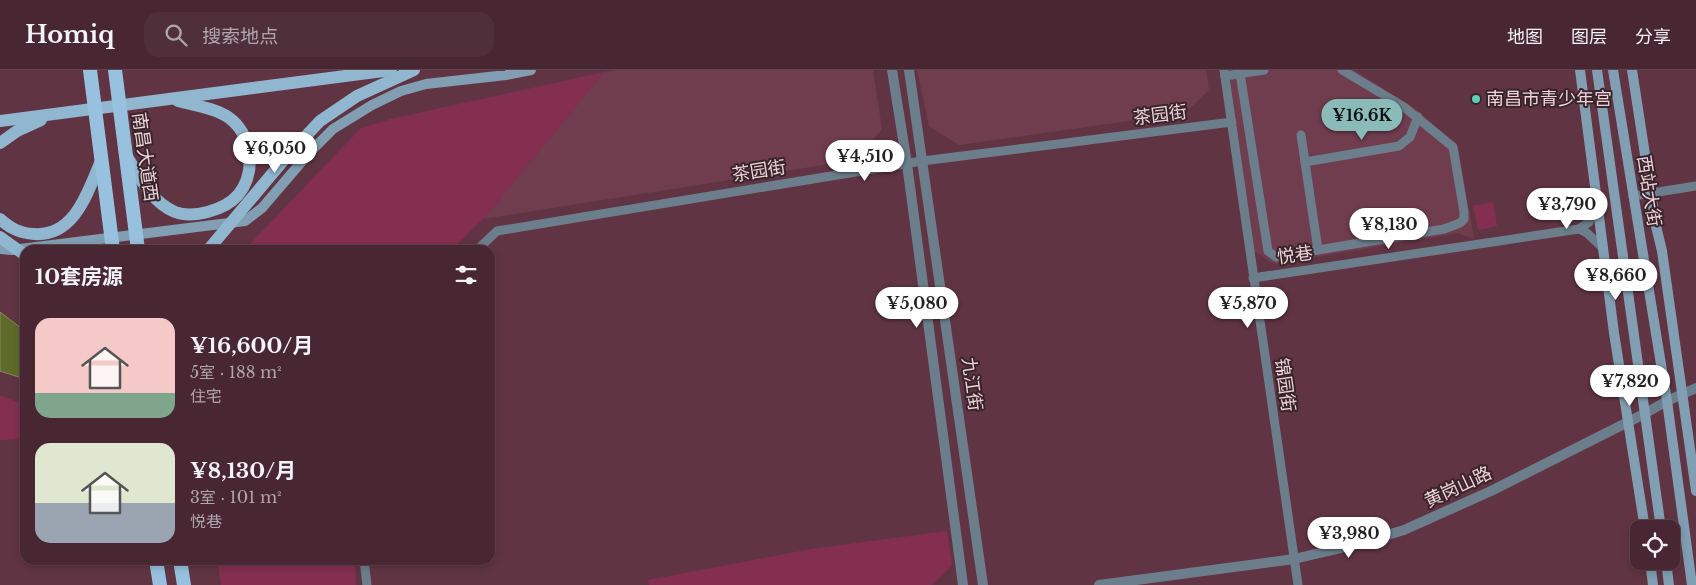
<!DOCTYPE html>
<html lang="zh">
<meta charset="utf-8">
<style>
:root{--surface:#482732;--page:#4f2f3a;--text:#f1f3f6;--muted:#b1a5ac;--line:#60444d;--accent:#8bbbb9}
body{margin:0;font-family:"Libre Baskerville","Noto Sans SC",serif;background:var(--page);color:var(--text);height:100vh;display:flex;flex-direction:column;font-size:19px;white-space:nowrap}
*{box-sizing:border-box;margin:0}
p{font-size:16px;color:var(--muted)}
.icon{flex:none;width:28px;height:28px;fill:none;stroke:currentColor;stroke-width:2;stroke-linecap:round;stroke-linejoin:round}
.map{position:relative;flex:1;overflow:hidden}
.details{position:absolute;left:20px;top:175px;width:475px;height:320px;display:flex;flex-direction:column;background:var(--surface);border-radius:15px;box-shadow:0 2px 8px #0003,0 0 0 1px var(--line)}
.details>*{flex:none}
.controls{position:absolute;left:1630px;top:450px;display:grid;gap:10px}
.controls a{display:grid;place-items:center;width:50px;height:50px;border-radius:10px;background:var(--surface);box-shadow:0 2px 8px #0003,0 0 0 1px var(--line);font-size:25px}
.price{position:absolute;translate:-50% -42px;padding:0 11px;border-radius:18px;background:#fff;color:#222;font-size:16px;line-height:32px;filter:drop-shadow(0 1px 2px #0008)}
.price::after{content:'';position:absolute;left:50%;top:30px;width:15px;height:11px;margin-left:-8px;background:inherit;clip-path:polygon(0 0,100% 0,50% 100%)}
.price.active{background:var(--accent);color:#111}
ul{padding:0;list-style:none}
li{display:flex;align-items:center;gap:15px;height:125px;padding:0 15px}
li span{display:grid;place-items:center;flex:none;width:140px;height:100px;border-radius:15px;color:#555}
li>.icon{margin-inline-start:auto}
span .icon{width:60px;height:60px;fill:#fffc;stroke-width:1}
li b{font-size:21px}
h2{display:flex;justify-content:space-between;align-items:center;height:60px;padding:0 15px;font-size:21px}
header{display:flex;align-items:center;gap:30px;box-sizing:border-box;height:70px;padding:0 25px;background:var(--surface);border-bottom:1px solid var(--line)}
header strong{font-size:24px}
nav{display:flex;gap:28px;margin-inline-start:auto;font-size:18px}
.search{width:350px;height:45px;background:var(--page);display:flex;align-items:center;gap:12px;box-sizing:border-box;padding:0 18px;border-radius:15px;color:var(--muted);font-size:19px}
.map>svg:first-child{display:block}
.built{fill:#703d4f}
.green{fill:#842f50}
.water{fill:#5e6a29;stroke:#898a5e}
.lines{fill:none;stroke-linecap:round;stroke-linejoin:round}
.minor{stroke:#6c7e8b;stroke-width:9}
.tertiary{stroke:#6c7e8b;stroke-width:10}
.secondary{stroke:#819eb2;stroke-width:10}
.primary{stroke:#90b6d0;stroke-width:12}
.trunk{stroke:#97c1de;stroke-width:14}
.primary-bridge{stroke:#90b6d0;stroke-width:12}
.trunk-bridge{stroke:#97c1de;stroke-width:14}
.poi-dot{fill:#5dceb8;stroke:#38242a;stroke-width:2}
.labels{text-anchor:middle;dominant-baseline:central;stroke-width:4;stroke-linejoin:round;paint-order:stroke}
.poi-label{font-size:18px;fill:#eed3da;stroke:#38242a;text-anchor:start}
.street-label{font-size:18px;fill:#eed3da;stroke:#38242a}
</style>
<header>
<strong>Homiq</strong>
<div class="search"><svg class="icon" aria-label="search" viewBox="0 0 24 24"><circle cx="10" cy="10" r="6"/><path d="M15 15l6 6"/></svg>搜索地点</div>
<nav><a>地图</a><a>图层</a><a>分享</a></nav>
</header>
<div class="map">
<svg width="1696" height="515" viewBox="0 0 1696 515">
<rect width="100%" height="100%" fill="#603443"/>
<g class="built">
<path d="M616,0h257l9,59 -27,31 -372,59 121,-147z"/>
<path d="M917,0h289l3,20 -24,23 -226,32 -30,-19z"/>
<path d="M1229,0h125l62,39 42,38 16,92 -15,-6 -185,31 -20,-13z"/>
</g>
<g class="green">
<path d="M604,2l-121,147 -32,31h-207l117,-122 30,-9z"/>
<path d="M1493,132l4,24 -19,4 -5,-24z"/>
<path d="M0,325l25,10v34l-25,1z"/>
<path d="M947,461l5,34 -20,20h-283l-1,-5 163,-31z"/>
<path d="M217,490h138l1,25h-135z"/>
</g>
<path class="water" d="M0,242l25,19v48l-25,-8z"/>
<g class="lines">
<g class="minor">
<path d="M1224,0l74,515"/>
<path d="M1240,3l28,178 8,6 168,-28 16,-6 4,-4v-7l-11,-65 -49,-40 -62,-37"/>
<path d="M1225,6l39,-6"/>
<path d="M1301,65l17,115"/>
<path d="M1305,92l94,-16 11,-9 8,-20"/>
<path d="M1633,126l63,-10"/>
<path d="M1596,131l-7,21 -10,7 8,4 16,15"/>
<path d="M477,180l20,-19 425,-70 310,-39"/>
<path d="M1253,208l326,-49"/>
<path d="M364,490l3,25"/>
</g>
<g class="tertiary">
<path d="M892,0l15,94 56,421"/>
<path d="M909,0l74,515"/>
<path d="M1099,515l195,-26 60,-14 50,-15 87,-39 153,-77 23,-13 29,-13"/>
</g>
<g class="secondary">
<path d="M1580,0l34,263 31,196"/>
<path d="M1597,0l64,459"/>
<path d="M1613,0l54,331 25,184"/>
<path d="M1632,0l24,156 6,25 34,240"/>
<path d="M0,179l12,1 233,-29 17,-13 48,-56 23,-23 39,-24 29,-14 25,-7 80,-9 25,-5"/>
<path d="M1650,491l3,24"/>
<path d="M1666,491l3,24"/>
</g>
<g class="primary">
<path d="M0,51l391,-51"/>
<path d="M0,73l17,-12 24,-11"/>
<path d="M126,85c13,21 25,47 49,57 18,7 50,-2 63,-17 19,-23 14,-61 -10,-78 -13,-9 -35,-12 -50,-16"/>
<path d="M288,85l32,-34 37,-25 57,-26"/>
<path d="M0,149c11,10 20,14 34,15 41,3 54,-43 67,-73"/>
</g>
<g class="trunk">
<path d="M156,490l4,25"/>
<path d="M180,490l4,25"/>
</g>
<g class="primary-bridge">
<path d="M0,167l25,18"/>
<path d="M208,180l80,-95"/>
</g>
<g class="trunk-bridge">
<path d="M90,0l23,180"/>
<path d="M115,0l23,180"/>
</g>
</g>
<circle class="poi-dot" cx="1476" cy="29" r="5"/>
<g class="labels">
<g class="poi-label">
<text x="1486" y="29">南昌市青少年宫</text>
</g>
<g class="street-label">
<text transform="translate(1160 45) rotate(-7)">茶园街</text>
<text transform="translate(145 87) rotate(82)">南昌大道西</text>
<text transform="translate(759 101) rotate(-9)">茶园街</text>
<text transform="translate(1649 121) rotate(81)">西站大街</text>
<text transform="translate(1295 185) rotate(-8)">悦巷</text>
<text transform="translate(972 314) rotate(82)">九江街</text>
<text transform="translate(1285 315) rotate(82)">锦园街</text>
<text transform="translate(1458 417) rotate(-25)">黄岗山路</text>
</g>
</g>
</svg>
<div class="controls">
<a><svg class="icon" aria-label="locate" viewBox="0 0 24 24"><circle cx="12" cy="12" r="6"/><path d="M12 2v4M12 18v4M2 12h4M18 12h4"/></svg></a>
</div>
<b class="price active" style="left:1362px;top:71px">¥16.6K</b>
<b class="price" style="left:275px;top:104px">¥6,050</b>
<b class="price" style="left:865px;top:112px">¥4,510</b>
<b class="price" style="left:1567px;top:160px">¥3,790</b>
<b class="price" style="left:1389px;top:180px">¥8,130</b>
<b class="price" style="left:1616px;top:231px">¥8,660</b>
<b class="price" style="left:917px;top:259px">¥5,080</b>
<b class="price" style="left:1248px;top:259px">¥5,870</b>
<b class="price" style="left:1630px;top:337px">¥7,820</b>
<b class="price" style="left:1349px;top:489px">¥3,980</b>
<section class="details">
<h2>10套房源<svg class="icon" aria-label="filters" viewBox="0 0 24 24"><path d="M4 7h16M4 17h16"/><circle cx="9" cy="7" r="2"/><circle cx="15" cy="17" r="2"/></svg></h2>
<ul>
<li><span style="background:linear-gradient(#f6c9c9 75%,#7fa58c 0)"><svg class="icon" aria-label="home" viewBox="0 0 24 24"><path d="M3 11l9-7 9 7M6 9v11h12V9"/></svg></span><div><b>¥16,600/月</b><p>5室 · 188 m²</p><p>住宅</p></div></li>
<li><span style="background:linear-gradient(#dfe7d0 60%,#9aa5b1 0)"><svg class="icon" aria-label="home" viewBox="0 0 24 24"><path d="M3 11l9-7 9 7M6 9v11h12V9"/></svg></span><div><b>¥8,130/月</b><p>3室 · 101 m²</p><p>悦巷</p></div></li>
</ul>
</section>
</div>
